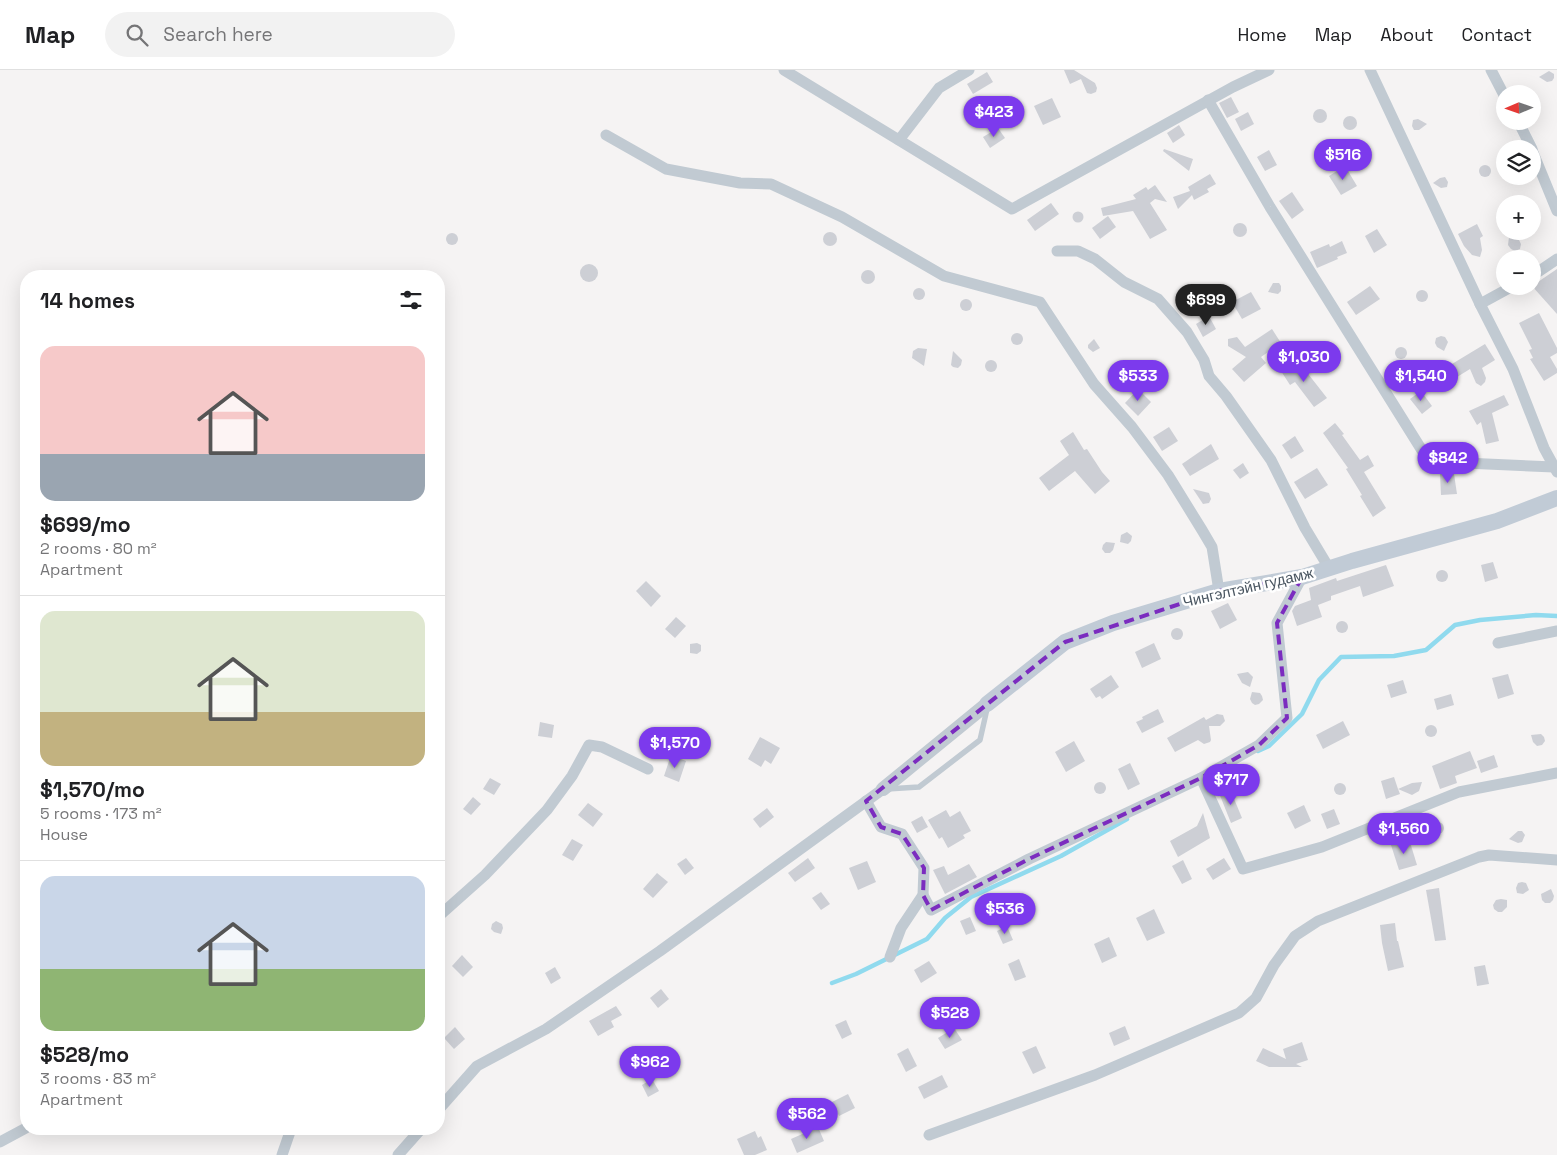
<!DOCTYPE html>
<meta charset="utf-8">
<style>
:root{--surface:#fff;--page:#f2f2f2;--text:#202124;--muted:#757577;--line:#e0e0e0;--accent:#7c3aed}
body{margin:0;font-family:"Space Grotesk",sans-serif;background:var(--page);color:var(--text);height:100vh;display:flex;flex-direction:column;font-size:19px;white-space:nowrap}
*{box-sizing:border-box;margin:0}
p{font-size:16px;color:var(--muted)}
.icon{flex:none;width:28px;height:28px;fill:none;stroke:currentColor;stroke-width:2;stroke-linecap:round;stroke-linejoin:round}
.map{position:relative;flex:1;overflow:hidden}
.panel{position:absolute;left:20px;top:200px;width:425px;height:865px;display:flex;flex-direction:column;background:var(--surface);border-radius:20px;box-shadow:0 5px 20px #0002}
.panel>*{flex:none}
.needle{width:32px;rotate:268deg}
.fabs{position:absolute;left:1496px;top:15px;display:grid;gap:10px}
.fabs a{display:grid;place-items:center;width:45px;height:45px;border-radius:50%;background:var(--surface);box-shadow:0 5px 20px #0002;font-size:25px}
.price{position:absolute;translate:-50% -42px;padding:0 11px;border-radius:18px;background:var(--accent);color:#fff;font-size:16px;line-height:32px;filter:drop-shadow(0 1px 2px #0008)}
.price::after{content:'';position:absolute;left:50%;top:30px;width:15px;height:11px;margin-left:-8px;background:inherit;clip-path:polygon(0 0,100% 0,50% 100%)}
.price.active{background:#222;color:#fff}
ul{padding:0;list-style:none}
li{display:grid;align-content:center;gap:10px;height:265px;padding:0 20px}
li+li{border-top:1px solid var(--line)}
li span{display:grid;place-items:center;height:155px;border-radius:15px;color:#555}
li>.icon{margin-inline-start:auto}
span .icon{width:90px;height:90px;fill:#fffc;stroke-width:1}
li b{font-size:21px}
h2{display:flex;justify-content:space-between;align-items:center;height:60px;padding:0 20px;font-size:21px}
header{display:flex;align-items:center;gap:30px;box-sizing:border-box;height:70px;padding:0 25px;background:var(--surface);border-bottom:1px solid var(--line)}
header strong{font-size:24px}
nav{display:flex;gap:28px;margin-inline-start:auto;font-size:18px}
.search{width:350px;height:45px;background:var(--page);display:flex;align-items:center;gap:12px;box-sizing:border-box;padding:0 18px;border-radius:28px;color:var(--muted);font-size:19px}
.map>svg:first-child{display:block}
.lines{fill:none;stroke-linecap:round;stroke-linejoin:round}
.stream{stroke:#90daee;stroke-width:4.5}
.building{fill:#cdcfd5}
.service{stroke:#c1cad2;stroke-width:5.5}
.minor{stroke:#c1cad2;stroke-width:11}
.tertiary{stroke:#c1cad2;stroke-width:14}
.secondary{stroke:#c1cbd6;stroke-width:16}
.marked{fill:none;stroke:#7b2cbf;stroke-width:4;stroke-dasharray:10 6;stroke-linejoin:round}
.labels{text-anchor:middle;dominant-baseline:central;stroke-width:5;stroke-linejoin:round;paint-order:stroke}
.street-label{font-size:15px;fill:#4a5661;stroke:#fff}
</style>
<header>
<strong>Map</strong>
<div class="search"><svg class="icon" aria-label="search" viewBox="0 0 24 24"><circle cx="10" cy="10" r="6"/><path d="M15 15l6 6"/></svg>Search here</div>
<nav><a>Home</a><a>Map</a><a>About</a><a>Contact</a></nav>
</header>
<div class="map">
<svg width="1557" height="1085" viewBox="0 0 1557 1085">
<rect width="100%" height="100%" fill="#f5f3f3"/>
<g class="lines">
<g class="stream">
<path d="M1258,681l11,-5 33,-32 17,-34 22,-23 53,-1 32,-6 29,-25 25,-5 56,-5 21,1"/>
<path d="M832,913l24,-9 71,-35 18,-21 26,-21 90,-41 66,-37"/>
</g>
</g>
<g class="building">
<path d="M1064,0h10l21,13 2,5 -1,4 -5,2 -4,-1 -6,-14 -11,5z"/>
<path d="M1549,1l5,3v4l-2,3 -5,1 -8,-5z"/>
<path d="M987,2l6,10 -20,12 -6,-10z"/>
<path d="M1231,27l8,15 -12,6 -8,-15z"/>
<path d="M1052,28l9,19 -18,8 -9,-19z"/>
<circle cx="1320" cy="46" r="7"/>
<path d="M1248,42l6,12 -13,7 -6,-12z"/>
<circle cx="1350" cy="53" r="7"/>
<path d="M1418,49l9,5 -8,6h-5l-2,-4 1,-6z"/>
<path d="M1179,55l6,10 -12,8 -6,-10z"/>
<path d="M998,58l7,10 -15,10 -7,-11z"/>
<path d="M1164,79l29,10 -4,12 -26,-20z"/>
<path d="M1269,80l8,15 -12,6 -8,-14z"/>
<circle cx="1485" cy="101" r="6"/>
<path d="M1345,96l12,20 -16,9 -12,-19z"/>
<path d="M1210,104l6,10 -9,5 2,3 -15,8 -2,-5 -14,14 -5,-12 17,-6 -2,-4z"/>
<path d="M1445,107l3,5 -1,5 -6,1 -8,-5 7,-5z"/>
<path d="M1155,115l12,17 -12,-3 -5,4 17,27 -17,9 -17,-28 -30,5 -2,-8 35,-9 -3,-4 13,-8 2,3z"/>
<path d="M1292,122l12,18 -12,9 -13,-18z"/>
<path d="M1051,133l8,11 -24,17 -8,-11z"/>
<circle cx="1078" cy="147" r="5.5"/>
<path d="M1108,146l8,11 -16,12 -8,-11z"/>
<circle cx="1240" cy="160" r="7"/>
<path d="M1477,154l6,12 -3,2 2,12 -2,7 -8,-2 -8,-9 -6,-12z"/>
<path d="M1377,159l10,16 -13,8 -9,-17z"/>
<circle cx="830" cy="169" r="7"/>
<circle cx="452" cy="169" r="6"/>
<path d="M1509,167l10,3 2,4 -1,5 -5,2 -4,-2 -3,-4z"/>
<path d="M1342,171l5,12 -10,4 1,2 -21,9 -7,-16 19,-8 1,3z"/>
<circle cx="589" cy="203" r="9"/>
<path d="M1557,199v45l-25,-28z"/>
<circle cx="868" cy="207" r="7"/>
<path d="M1273,213h6l2,3v5l-3,3 -10,-2z"/>
<path d="M1370,216l10,13 -24,16 -9,-13z"/>
<circle cx="919" cy="224" r="6"/>
<circle cx="1422" cy="226" r="6"/>
<path d="M1251,222l10,17 -19,10 -10,-17z"/>
<path d="M1184,224l7,1 4,2v4l-1,5h-6l-3,-2z"/>
<circle cx="966" cy="235" r="6"/>
<path d="M1539,243l18,35v5l-7,4 7,12v4l-13,8 -14,-22 3,-1 -4,-8 3,-1 -13,-26z"/>
<path d="M1209,246l7,13 -13,8 -7,-13z"/>
<path d="M1272,259l9,14 -20,14 5,6 -22,19 -12,-13 14,-12 -18,-11v-7l9,-2 8,10z"/>
<circle cx="1017" cy="269" r="6"/>
<path d="M1441,266l4,1 3,5 -4,9 -7,-4 -2,-4 1,-5z"/>
<path d="M1094,269l6,9 -7,4 -5,-4v-3z"/>
<path d="M1485,274l10,16 -13,8 4,10 -1,4 -4,4 -5,-3 -6,-14 -21,13 -7,-12z"/>
<circle cx="1401" cy="283" r="6"/>
<path d="M918,278l9,1 -3,17 -12,-8 1,-7z"/>
<path d="M953,281l9,9 -1,5 -3,3 -5,-1 -2,-2z"/>
<circle cx="991" cy="296" r="6"/>
<path d="M1298,291l29,37 -13,9 -19,-25 -5,3 -9,-14z"/>
<path d="M1138,319l13,13 -13,14 -13,-13z"/>
<path d="M1421,321l11,15 -10,8 -12,-15z"/>
<path d="M1504,325l5,10 -17,8 7,28 -13,3 -5,-22 -4,3 -8,-14z"/>
<path d="M1335,353l9,11 -2,1 18,25 8,-5 6,11 -10,6 22,36 -13,9 -13,-21 2,-1 -16,-26 2,-1 -25,-35z"/>
<path d="M1169,357l9,14 -16,10 -9,-14z"/>
<path d="M1073,362l11,18 3,-1 15,23 8,9 -15,13 -20,-23 -26,20 -10,-13 30,-23 -9,-14z"/>
<path d="M1295,366l9,15 -13,8 -9,-14z"/>
<path d="M1211,374l8,15 -29,17 -8,-12z"/>
<path d="M1243,393l6,10 -9,6 -7,-9z"/>
<path d="M1317,398l11,17 -23,14 -11,-17z"/>
<path d="M1440,404h14l3,20 -16,1z"/>
<path d="M1193,419l16,4 2,6 -2,4 -6,1z"/>
<path d="M1127,462l5,4 -1,5 -3,3 -8,-2 1,-7z"/>
<path d="M1106,472l9,1 -2,7 -3,3h-5l-3,-4 1,-4z"/>
<path d="M1493,492l5,16 -13,4 -4,-17z"/>
<path d="M1386,495l8,21 -31,11 -3,-11 -29,10v4l-13,5 4,12 -25,9 -5,-15 3,-5 16,-6 -2,-12 27,-10 1,3z"/>
<circle cx="1442" cy="506" r="6"/>
<path d="M646,511l15,15 -10,11 -15,-16z"/>
<path d="M1228,533l9,17 -17,9 -9,-18z"/>
<path d="M676,547l10,9 -11,12 -10,-9z"/>
<circle cx="1342" cy="557" r="6"/>
<circle cx="1177" cy="564" r="6"/>
<path d="M697,573l4,2v6l-4,3 -7,-1v-9z"/>
<path d="M1154,573l7,16 -19,9 -7,-16z"/>
<path d="M1248,602l5,5 -3,10 -8,-4 -5,-9z"/>
<path d="M1508,604l6,20 -16,5 -6,-21z"/>
<path d="M1111,605l8,12 -17,12 -2,-3 -4,2 -6,-9z"/>
<path d="M1403,610l4,13 -16,5 -4,-13z"/>
<path d="M1252,622l8,1 2,3 1,4 -4,4 -4,1 -3,-2 -2,-4z"/>
<path d="M1451,624l3,11 -17,5 -3,-11z"/>
<path d="M1158,639l6,13 -22,11 -6,-11 7,-3 -1,-2z"/>
<path d="M1217,644l6,1 2,6 -5,5h-11l2,14 -1,2 -6,2 -6,-4 -23,12 -8,-14 37,-21 2,3z"/>
<path d="M1343,651l7,14 -27,14 -7,-14z"/>
<path d="M540,652l14,3 -2,13 -14,-2z"/>
<circle cx="1431" cy="661" r="6"/>
<path d="M1541,664l3,3 1,4 -3,4 -5,1 -4,-4 -2,-7z"/>
<path d="M760,667l20,11 -9,16 -6,-4 -4,7 -13,-8z"/>
<path d="M1074,671l11,20 -19,11 -11,-20z"/>
<path d="M1470,681l7,17 -22,8 2,7 -17,6 -8,-23z"/>
<path d="M671,685l15,6 -7,21 -15,-6z"/>
<path d="M1494,685l4,12 -17,6 -4,-12z"/>
<path d="M1130,693l10,21 -12,6 -10,-21z"/>
<path d="M1394,707l4,12 14,-6 10,-1 -3,9 -7,4 -14,-6 2,5 -14,5 -5,-18z"/>
<path d="M490,708l11,6 -7,11 -11,-6z"/>
<circle cx="1100" cy="718" r="6"/>
<circle cx="1340" cy="719" r="6"/>
<path d="M1230,719l12,29 -11,5 -12,-30z"/>
<path d="M473,727l8,7 -10,11 -8,-6z"/>
<path d="M588,733l15,11 -10,13 -15,-12z"/>
<path d="M1304,735l7,16 -16,8 -8,-16z"/>
<path d="M767,738l7,9 -14,11 -7,-9z"/>
<path d="M1334,739l6,15 -13,5 -6,-15z"/>
<path d="M946,740l4,7 10,-6 11,20 -8,4 2,3 -17,10 -6,-11 -3,2 -11,-19z"/>
<path d="M1203,743l7,25 -32,19 -8,-16 27,-15z"/>
<path d="M922,746l6,11 -11,6 -6,-11z"/>
<circle cx="1438" cy="758" r="6"/>
<path d="M1518,761h4l3,4 -3,7 -4,1 -9,-4z"/>
<path d="M572,769l11,6 -10,16 -11,-6z"/>
<path d="M1409,769l8,26 -18,5 -8,-25z"/>
<path d="M686,788l8,10 -9,7 -8,-11z"/>
<path d="M808,788l7,10 -20,14 -7,-9z"/>
<path d="M1224,788l7,11 -18,11 -7,-11z"/>
<path d="M1183,790l9,19 -10,5 -10,-18z"/>
<path d="M867,791l9,21 -18,8 -9,-22z"/>
<path d="M969,794l8,13 -32,17 -12,-24 11,-4 4,9z"/>
<path d="M657,803l11,9 -15,16 -10,-9z"/>
<path d="M1522,812l4,1 3,7 -6,4 -6,-1 -1,-5 2,-5z"/>
<path d="M1439,818l7,52 -11,1 -9,-51z"/>
<path d="M1551,819l3,7 -1,4 -3,3h-5l-3,-3 -1,-6z"/>
<path d="M821,822l9,12 -9,6 -9,-12z"/>
<path d="M1501,829l6,1v7l-5,5h-4l-4,-3 -1,-4 3,-5z"/>
<path d="M1154,839l11,24 -18,8 -11,-23z"/>
<path d="M970,847l6,14 -10,4 -6,-14z"/>
<path d="M496,851l6,3 1,4 -2,6 -7,-2 -3,-3 1,-5z"/>
<path d="M1395,853l2,18h1l6,26 -16,4 -6,-28 -2,-18z"/>
<path d="M1007,856l6,14 -10,4 -6,-13z"/>
<path d="M1109,867l8,19 -15,7 -8,-19z"/>
<path d="M462,885l11,12 -10,10 -11,-11z"/>
<path d="M1019,889l7,18 -11,4 -7,-17z"/>
<path d="M929,891l8,12 -16,10 -7,-13z"/>
<path d="M1485,895l4,19 -12,2 -3,-19z"/>
<path d="M555,897l6,11 -10,6 -6,-11z"/>
<path d="M661,919l8,10 -11,9 -8,-10z"/>
<path d="M616,936l6,9 -11,6 3,6 -16,9 -9,-15z"/>
<path d="M846,950l6,14 -10,5 -7,-14z"/>
<path d="M1125,956l5,13 -16,7 -5,-13z"/>
<path d="M455,957l10,12 -11,10 -10,-11z"/>
<path d="M954,958l8,12 -17,9 -7,-11z"/>
<path d="M1302,972l6,18 -12,4 6,3h-33l-13,-6 7,-13 23,11 -3,-10z"/>
<path d="M1036,976l10,22 -13,6 -11,-22z"/>
<path d="M908,978l9,18 -11,6 -9,-18z"/>
<path d="M942,1005l6,12 -24,12 -6,-12z"/>
<path d="M652,1009l7,12 -11,6 -6,-12z"/>
<path d="M848,1024l7,14 -16,8 -7,-14z"/>
<path d="M818,1057l6,14 -27,12 -6,-14z"/>
<path d="M755,1061l3,7 3,-2 6,14 -12,5h-11l-7,-16z"/>
</g>
<g class="lines">
<path class="service" d="M887,719l32,-2 61,-47 7,-31"/>
<g class="minor">
<path d="M784,0l228,139 221,-122 36,-17"/>
<path d="M1370,0l110,234 33,65 31,79 13,24"/>
<path d="M1491,0l14,27"/>
<path d="M1208,30l62,107 153,245 19,10 112,5"/>
<path d="M1518,51l14,28"/>
<path d="M606,65l60,34 74,14 31,1 71,33 102,59 96,26 54,82 38,43 36,48 34,55 10,17 7,44"/>
<path d="M899,70l40,-52 30,-18"/>
<path d="M1532,80l25,61"/>
<path d="M1057,181h21l17,8 29,23 34,17 29,33 17,28 5,16 17,20 45,64 34,68 24,40"/>
<path d="M1532,206l25,-17"/>
<path d="M1480,234l33,-18"/>
<path d="M1498,573l59,-12"/>
<path d="M1201,708l42,91 79,-22 137,-55 98,-19"/>
<path d="M866,731l15,26 21,7 22,34 -1,27 -22,33 -11,29"/>
<path d="M923,825l8,15 98,-51 172,-81 58,-33 28,-27 -10,-95 25,-46"/>
<path d="M439,846l46,-41 62,-65 25,-34 17,-31 13,2 46,22"/>
<path d="M439,1039l38,-43 69,-37 114,-78 223,-162"/>
<path d="M929,1065l166,-60 144,-62 17,-15 18,-33 21,-29 23,-15 161,-64 10,-2 68,5"/>
<path d="M0,1072l26,-14"/>
<path d="M282,1085l9,-26"/>
<path d="M398,1085l23,-26"/>
</g>
<path class="tertiary" d="M883,719l104,-85"/>
<path class="secondary" d="M987,634l78,-62 48,-19 106,-32 83,-14 50,-16 145,-40 60,-23"/>
</g>
<path class="marked" d="M1302,507l-25,46 10,95 -28,27 -58,33 -172,81 -98,51 -8,-15 1,-27 -22,-34 -21,-7 -15,-26 199,-159 154,-51z"/>
<g class="labels">
<g class="street-label">
<text transform="translate(1248 517) rotate(-13)">Чингэлтэйн гудамж</text>
</g>
</g>
</svg>
<div class="fabs">
<a><svg class="needle" viewBox="-14 -14 28 28"><path d="M0-13l5 13h-10z" fill="#e53935"/><path d="M0 13l5-13h-10z" fill="#757577"/></svg></a>
<a><svg class="icon" aria-label="layers" viewBox="0 0 24 24"><path d="M12 4l9 5-9 5-9-5zM3 14l9 5 9-5"/></svg></a>
<a>+</a>
<a>−</a>
</div>
<b class="price" style="left:994px;top:68px">$423</b>
<b class="price" style="left:1343px;top:111px">$516</b>
<b class="price active" style="left:1206px;top:256px">$699</b>
<b class="price" style="left:1304px;top:313px">$1,030</b>
<b class="price" style="left:1138px;top:332px">$533</b>
<b class="price" style="left:1421px;top:332px">$1,540</b>
<b class="price" style="left:1448px;top:414px">$842</b>
<b class="price" style="left:675px;top:699px">$1,570</b>
<b class="price" style="left:1231px;top:736px">$717</b>
<b class="price" style="left:1404px;top:785px">$1,560</b>
<b class="price" style="left:1005px;top:865px">$536</b>
<b class="price" style="left:950px;top:969px">$528</b>
<b class="price" style="left:650px;top:1018px">$962</b>
<b class="price" style="left:807px;top:1070px">$562</b>
<section class="panel">
<h2>14 homes<svg class="icon" aria-label="filters" viewBox="0 0 24 24"><path d="M4 7h16M4 17h16"/><circle cx="9" cy="7" r="2"/><circle cx="15" cy="17" r="2"/></svg></h2>
<ul>
<li><span style="background:linear-gradient(#f6c9c9 70%,#9aa5b1 0)"><svg class="icon" aria-label="home" viewBox="0 0 24 24"><path d="M3 11l9-7 9 7M6 9v11h12V9"/></svg></span><div><b>$699/mo</b><p>2 rooms · 80 m²</p><p>Apartment</p></div></li>
<li><span style="background:linear-gradient(#dfe7d0 65%,#c2b280 0)"><svg class="icon" aria-label="home" viewBox="0 0 24 24"><path d="M3 11l9-7 9 7M6 9v11h12V9"/></svg></span><div><b>$1,570/mo</b><p>5 rooms · 173 m²</p><p>House</p></div></li>
<li><span style="background:linear-gradient(#c9d6e8 60%,#8fb573 0)"><svg class="icon" aria-label="home" viewBox="0 0 24 24"><path d="M3 11l9-7 9 7M6 9v11h12V9"/></svg></span><div><b>$528/mo</b><p>3 rooms · 83 m²</p><p>Apartment</p></div></li>
</ul>
</section>
</div>
